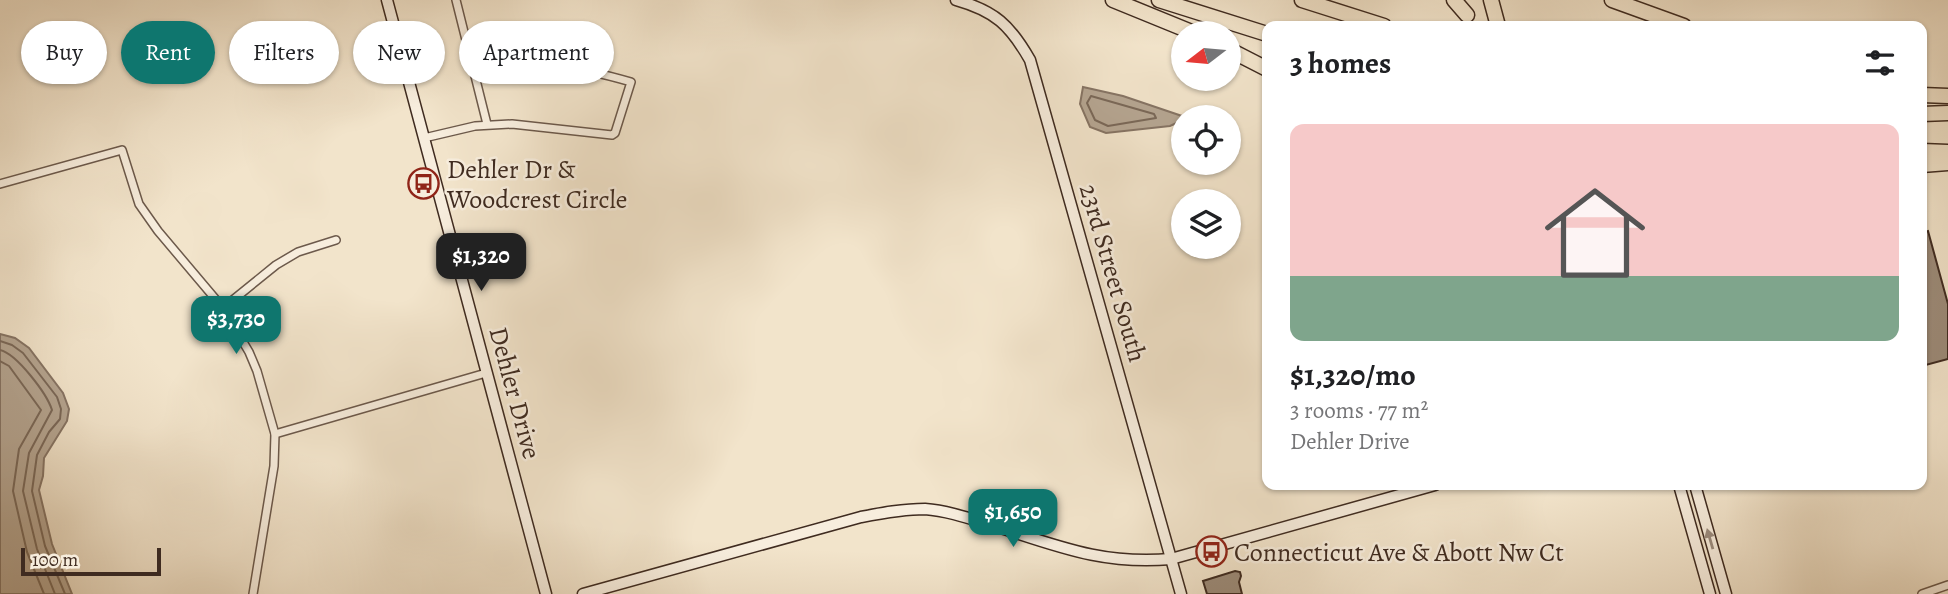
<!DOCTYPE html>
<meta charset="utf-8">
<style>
:root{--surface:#fff;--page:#f6f6f6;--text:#202124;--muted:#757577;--accent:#0f766e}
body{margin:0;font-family:Alegreya,serif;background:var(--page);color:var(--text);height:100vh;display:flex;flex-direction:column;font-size:26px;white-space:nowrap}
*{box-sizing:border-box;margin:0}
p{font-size:23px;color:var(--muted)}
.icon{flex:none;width:38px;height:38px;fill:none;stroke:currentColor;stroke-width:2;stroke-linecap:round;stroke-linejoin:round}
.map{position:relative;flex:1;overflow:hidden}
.details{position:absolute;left:1262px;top:21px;width:665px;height:469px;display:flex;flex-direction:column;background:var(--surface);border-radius:14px;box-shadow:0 2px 5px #0004}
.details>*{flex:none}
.banner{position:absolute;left:21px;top:21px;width:665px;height:63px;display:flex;gap:14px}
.needle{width:46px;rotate:254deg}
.tools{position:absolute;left:1171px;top:21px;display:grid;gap:14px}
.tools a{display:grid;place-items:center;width:70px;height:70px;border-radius:50%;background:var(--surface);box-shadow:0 2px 5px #0004;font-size:35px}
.scale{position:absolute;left:21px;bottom:18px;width:140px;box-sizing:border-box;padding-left:7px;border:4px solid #3f2b20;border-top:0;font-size:19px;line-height:24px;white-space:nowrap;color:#3f2b20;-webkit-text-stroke:5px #f7eddd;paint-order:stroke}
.price{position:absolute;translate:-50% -60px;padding:0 16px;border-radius:14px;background:var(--accent);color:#fff;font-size:23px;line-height:46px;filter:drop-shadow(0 2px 4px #0008)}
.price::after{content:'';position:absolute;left:50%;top:42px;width:21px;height:16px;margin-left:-10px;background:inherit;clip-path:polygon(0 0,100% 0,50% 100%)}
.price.selected{background:#222;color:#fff}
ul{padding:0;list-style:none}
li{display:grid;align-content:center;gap:14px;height:371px;padding:0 28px}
li span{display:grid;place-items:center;height:217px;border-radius:14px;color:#555}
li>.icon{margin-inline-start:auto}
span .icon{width:126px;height:126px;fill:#fffc;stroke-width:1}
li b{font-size:30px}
h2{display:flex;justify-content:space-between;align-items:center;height:84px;padding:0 28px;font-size:30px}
.tag{padding:0 24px;border-radius:32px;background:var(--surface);box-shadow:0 2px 5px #0004;font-size:24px;line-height:63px}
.tag.selected{background:var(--accent);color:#fff}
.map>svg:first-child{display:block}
.water{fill:#b5a591;stroke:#867464;stroke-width:2}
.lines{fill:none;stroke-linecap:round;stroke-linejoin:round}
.shore{stroke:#7a6858;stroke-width:2}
.building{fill:#9c8b79;stroke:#3f2b20;stroke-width:2}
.street-casing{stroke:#6c594b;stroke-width:10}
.secondary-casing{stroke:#3f2b20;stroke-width:13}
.highway-casing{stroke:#3f2b20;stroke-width:17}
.street{stroke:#f7eddd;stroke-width:7}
.secondary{stroke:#f7eddd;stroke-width:10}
.highway{stroke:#f2e4cb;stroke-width:14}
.oneway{fill:#9b8c7e}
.labels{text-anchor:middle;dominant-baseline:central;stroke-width:5;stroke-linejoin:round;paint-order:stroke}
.poi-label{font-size:26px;fill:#3f2b20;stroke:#f7eddd;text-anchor:start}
.street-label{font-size:26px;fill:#3f2b20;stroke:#f7eddd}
</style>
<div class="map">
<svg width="1948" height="594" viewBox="0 0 1948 594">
<rect width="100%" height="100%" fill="#f2e4cb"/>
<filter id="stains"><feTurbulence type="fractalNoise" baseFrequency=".00286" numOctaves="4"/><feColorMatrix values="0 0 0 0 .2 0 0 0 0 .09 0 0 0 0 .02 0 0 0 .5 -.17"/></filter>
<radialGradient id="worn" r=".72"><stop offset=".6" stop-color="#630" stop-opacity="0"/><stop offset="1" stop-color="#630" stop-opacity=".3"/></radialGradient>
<g class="water">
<path d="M1083,87l40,9 59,20 -1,5 -11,5 -64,7 -16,-6 -10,-23z"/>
<path d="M0,334l15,4 14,10 34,45 6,16 -2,12 -23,37 -1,18 -4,14 13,54 20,50h-72z"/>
</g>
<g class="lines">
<g class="shore">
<path d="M1091,96l63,18 2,4 -48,8 -13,-6 -8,-17z"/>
<path d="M0,341l12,4 11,8 34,44 4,12 -1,10 -11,13 -12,23 -5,36 13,55 20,48"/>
<path d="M0,350c17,4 47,44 52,60l-23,43 -6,38 14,58 18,45"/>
<path d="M0,361l9,5 32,44 -22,39 -6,42 14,61 17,42"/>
</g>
</g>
<g class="building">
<path d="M1928,231l20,73v55l-26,7v-133z"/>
<path d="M1235,571l5,1 1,4 -2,6 3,12h-35l-4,-13z"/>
</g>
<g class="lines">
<defs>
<g id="street">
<path d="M456,0l31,124"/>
<path d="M424,138l51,-12 37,-2 100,11 3,-2 16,-51c-52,-15 -103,-25 -157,-13"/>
<path d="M0,184l122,-34 17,54 19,27 65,77 26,44 8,19 18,63 -1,32 -21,128"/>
<path d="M223,308l53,-43 22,-13 38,-12"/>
<path d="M275,434l211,-61"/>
<path d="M1922,594l26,-9"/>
</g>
<g id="secondary">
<path d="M387,0l159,594"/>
<path d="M956,0c39,11 54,25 74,60l151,534"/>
<path d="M1679,485l31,109"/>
<path d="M1695,485l31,109"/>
<path d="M583,594l278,-77c21,-4 42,-8 64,-8 25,2 49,11 73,18 62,20 107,38 173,32l264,-74"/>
</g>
<g id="highway">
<path d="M1113,0l81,33"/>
<path d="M1159,0l108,34"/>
<path d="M1302,0l82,26"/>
<path d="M1454,0l13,15"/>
<path d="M1491,0l7,26"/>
<path d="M1612,0l72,26"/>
<path d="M1228,49l39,20"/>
<path d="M1922,95l26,1"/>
<path d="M1922,114l26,-1"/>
<path d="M1922,151l26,1"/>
<path d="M1922,165l26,-2"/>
</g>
</defs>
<use href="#street" class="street-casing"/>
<use href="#secondary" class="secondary-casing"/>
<use href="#highway" class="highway-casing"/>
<use href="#street" class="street"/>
<use href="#secondary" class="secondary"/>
<use href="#highway" class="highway"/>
</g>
<defs><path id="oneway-solid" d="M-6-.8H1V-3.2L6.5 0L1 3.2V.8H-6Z" transform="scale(1.75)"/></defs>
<use class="oneway" href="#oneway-solid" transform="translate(1710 539) rotate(-106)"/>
<defs>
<symbol id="bus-ring" viewBox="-11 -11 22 22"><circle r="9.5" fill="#f7eddd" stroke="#8f2418" stroke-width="1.5"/><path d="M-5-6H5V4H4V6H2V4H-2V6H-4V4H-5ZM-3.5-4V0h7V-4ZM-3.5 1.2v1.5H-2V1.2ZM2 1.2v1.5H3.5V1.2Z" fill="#8f2418"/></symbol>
</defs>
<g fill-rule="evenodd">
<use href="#bus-ring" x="406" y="166" width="35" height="35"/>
<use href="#bus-ring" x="1194" y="534" width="35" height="35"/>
</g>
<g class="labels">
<g class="poi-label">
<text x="447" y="169">Dehler Dr &amp;<tspan x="447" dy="30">Woodcrest Circle</tspan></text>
<text x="1234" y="552">Connecticut Ave &amp; Abott Nw Ct</text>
</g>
<g class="street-label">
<text transform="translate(1113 273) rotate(74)">23rd Street South</text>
<text transform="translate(515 393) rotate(75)">Dehler Drive</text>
</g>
</g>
<rect width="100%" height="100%" filter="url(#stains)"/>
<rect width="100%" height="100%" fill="url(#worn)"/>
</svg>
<div class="tools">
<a><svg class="needle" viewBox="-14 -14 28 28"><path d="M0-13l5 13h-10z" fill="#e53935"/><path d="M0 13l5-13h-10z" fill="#757577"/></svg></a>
<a><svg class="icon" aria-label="locate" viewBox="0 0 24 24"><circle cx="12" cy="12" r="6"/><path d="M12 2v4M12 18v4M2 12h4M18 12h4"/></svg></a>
<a><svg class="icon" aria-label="layers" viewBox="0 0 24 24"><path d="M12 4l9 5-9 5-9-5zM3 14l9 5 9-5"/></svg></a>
</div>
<div class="scale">100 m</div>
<b class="price selected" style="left:481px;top:293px">$1,320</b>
<b class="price" style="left:236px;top:356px">$3,730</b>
<b class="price" style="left:1013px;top:549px">$1,650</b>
<div class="banner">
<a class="tag">Buy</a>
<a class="tag selected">Rent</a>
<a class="tag">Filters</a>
<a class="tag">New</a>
<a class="tag">Apartment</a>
</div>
<section class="details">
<h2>3 homes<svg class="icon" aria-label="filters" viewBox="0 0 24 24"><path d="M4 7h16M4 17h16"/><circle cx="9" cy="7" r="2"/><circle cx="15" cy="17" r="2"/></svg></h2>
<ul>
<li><span style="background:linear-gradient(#f6c9c9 70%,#7fa58c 0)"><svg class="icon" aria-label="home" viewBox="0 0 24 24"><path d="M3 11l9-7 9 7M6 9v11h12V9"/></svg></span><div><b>$1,320/mo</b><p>3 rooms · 77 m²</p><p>Dehler Drive</p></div></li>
</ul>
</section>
</div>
